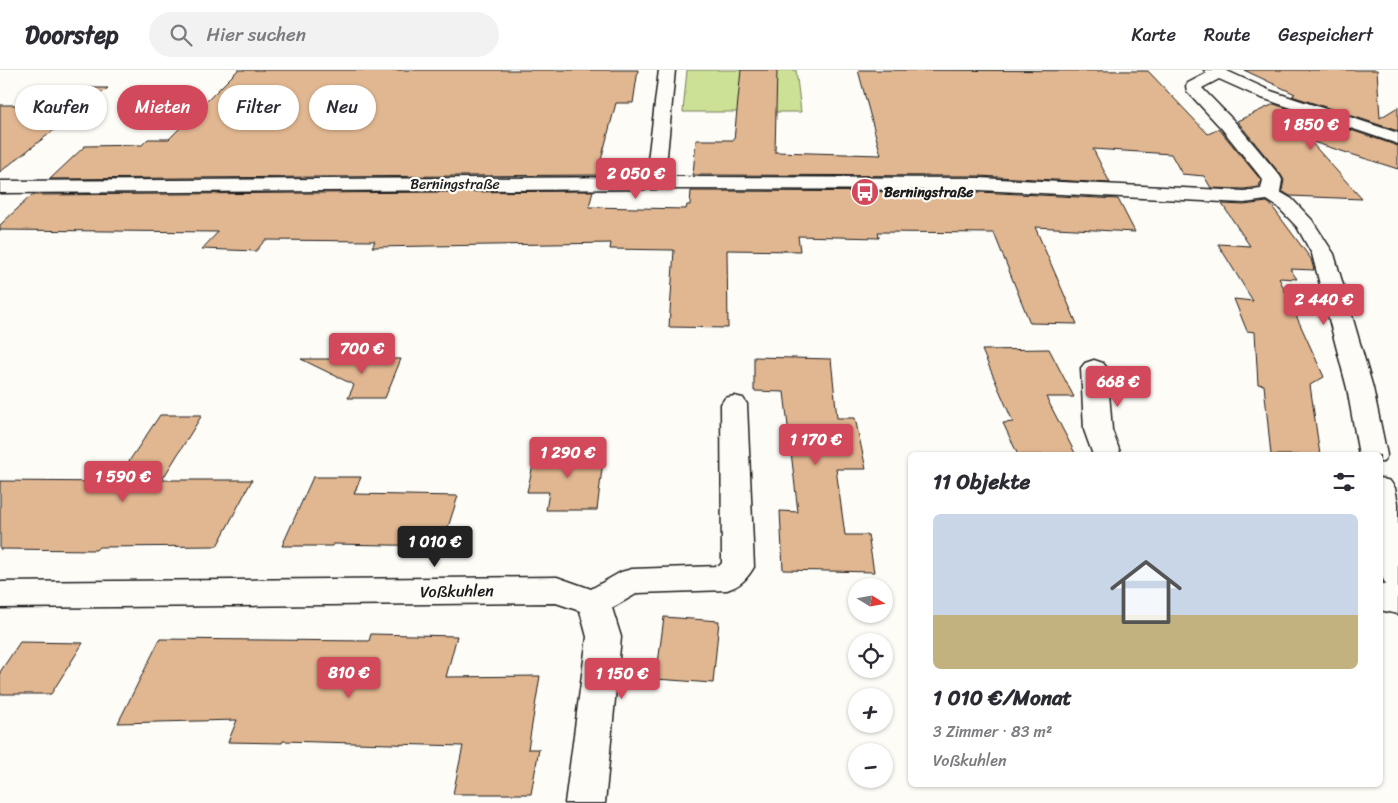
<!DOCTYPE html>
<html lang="de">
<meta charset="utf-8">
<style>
:root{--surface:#fff;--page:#f2f2f3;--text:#2b2b33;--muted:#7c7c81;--line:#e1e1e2;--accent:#d1495b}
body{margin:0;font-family:Sriracha,sans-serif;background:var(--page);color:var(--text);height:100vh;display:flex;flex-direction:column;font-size:19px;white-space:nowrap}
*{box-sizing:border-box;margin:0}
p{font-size:16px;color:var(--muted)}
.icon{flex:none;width:28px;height:28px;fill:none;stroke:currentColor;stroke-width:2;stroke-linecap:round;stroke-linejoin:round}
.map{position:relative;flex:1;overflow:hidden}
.sheet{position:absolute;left:908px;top:382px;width:475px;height:335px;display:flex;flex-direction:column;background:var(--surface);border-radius:8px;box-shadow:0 1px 4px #0004}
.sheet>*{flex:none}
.top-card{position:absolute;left:15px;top:15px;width:475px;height:45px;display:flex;gap:10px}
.needle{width:32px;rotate:101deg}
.fabs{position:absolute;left:848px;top:508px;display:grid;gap:10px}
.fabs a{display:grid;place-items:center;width:45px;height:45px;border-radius:50%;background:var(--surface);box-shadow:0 1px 4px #0004;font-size:25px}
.price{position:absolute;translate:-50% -42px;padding:0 11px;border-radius:5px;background:var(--accent);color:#fff;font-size:16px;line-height:32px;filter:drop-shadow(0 1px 2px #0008)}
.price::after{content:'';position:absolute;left:50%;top:30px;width:15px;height:11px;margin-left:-8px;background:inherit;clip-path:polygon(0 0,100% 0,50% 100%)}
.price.selected{background:#222;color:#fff}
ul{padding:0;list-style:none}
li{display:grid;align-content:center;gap:10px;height:265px;padding:0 25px}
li+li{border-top:1px solid var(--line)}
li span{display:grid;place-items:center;height:155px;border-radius:8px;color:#555}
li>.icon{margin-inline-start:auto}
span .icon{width:90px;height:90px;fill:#fffc;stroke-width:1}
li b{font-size:21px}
h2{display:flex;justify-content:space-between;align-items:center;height:60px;padding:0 25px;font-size:21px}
.pill{padding:0 18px;border-radius:22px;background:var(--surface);box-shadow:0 1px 4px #0004;font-size:18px;line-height:45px}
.pill.selected{background:var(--accent);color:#fff}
header{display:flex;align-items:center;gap:30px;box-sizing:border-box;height:70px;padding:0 25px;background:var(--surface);border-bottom:1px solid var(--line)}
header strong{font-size:24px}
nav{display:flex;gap:28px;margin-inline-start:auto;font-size:18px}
.search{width:350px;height:45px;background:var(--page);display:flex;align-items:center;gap:12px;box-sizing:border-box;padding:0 18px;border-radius:28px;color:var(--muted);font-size:19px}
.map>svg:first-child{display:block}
.green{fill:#cce196;stroke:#747e59}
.building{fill:#e1b791;stroke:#1c1c1c}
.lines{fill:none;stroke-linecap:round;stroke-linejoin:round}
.street-casing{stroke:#1c1c1c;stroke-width:3}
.street{fill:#fdfcf7;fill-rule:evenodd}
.labels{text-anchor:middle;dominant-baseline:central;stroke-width:4.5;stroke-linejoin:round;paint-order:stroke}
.far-street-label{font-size:14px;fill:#1c1c1c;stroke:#fdfcf7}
.far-poi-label{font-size:14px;font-weight:bold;fill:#1c1c1c;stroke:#fdfcf7;text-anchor:start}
.street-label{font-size:16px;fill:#1c1c1c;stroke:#fdfcf7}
</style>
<header>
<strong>Doorstep</strong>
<div class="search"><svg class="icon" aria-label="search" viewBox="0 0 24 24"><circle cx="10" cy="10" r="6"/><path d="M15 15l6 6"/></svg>Hier suchen</div>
<nav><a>Karte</a><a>Route</a><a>Gespeichert</a></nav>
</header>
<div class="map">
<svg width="1398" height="733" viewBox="0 0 1398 733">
<rect width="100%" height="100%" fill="#fdfcf7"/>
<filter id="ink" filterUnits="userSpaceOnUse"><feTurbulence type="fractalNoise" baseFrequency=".02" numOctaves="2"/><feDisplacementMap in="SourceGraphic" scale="10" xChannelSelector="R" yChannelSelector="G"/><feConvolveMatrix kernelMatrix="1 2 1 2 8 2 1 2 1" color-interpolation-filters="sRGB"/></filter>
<g filter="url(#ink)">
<path class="green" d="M687,0h109l5,42h-118z"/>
<g class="building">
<path d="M238,0h400l-5,33h-17l-19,72 -547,4 35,-33 57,-1 6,-6h21z"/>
<path d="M741,0h36l-2,82 106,3 -23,-85 290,1 60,63 11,-5 42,51 -2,7 -15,2 -33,-1 -7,-12 -22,-2 -11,-20 -78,-5 17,34 -131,-7 -286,-1 3,-35h38z"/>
<path d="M1244,0h133l3,48 18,-11v24l-106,-35 3,-2z"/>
<path d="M45,18h63l-108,84v-67h19z"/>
<path d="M1274,34l124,42v23l-88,-28 52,58 -72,-3 -8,-5 2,-11 -3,-5 -44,-54z"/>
<path d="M593,121l-4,16 97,2 1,-4h3l1,-14 288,1 139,7 17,33 -100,-5 42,97 -47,-1 -36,-90 -116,-1 1,6 -81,-2 2,15 -73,-1 1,78 -59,-1 5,-77 -64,-1 1,-6 -239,4 3,-6 -110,-1 -9,11 -54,-2 16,-17 -218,-2v-5l32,-30z"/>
<path d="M1267,132l4,3 40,54 3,11 -24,-1 7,10 -18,-1 45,99 -14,8 10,70h-49l-7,-70 -6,-1 -3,-52 -8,-1 -13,-32 19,2 -35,-57 32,2 -28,-42 22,1z"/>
<path d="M1049,279l25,48h-28l30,58h-58l-15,-32 10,-1 -31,-72z"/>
<path d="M754,287l77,2 6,59h18l11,51h-30l9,66h23l6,37 -91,-2 -3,-59 18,1 -14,-120 -30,-1z"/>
<path d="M301,289h100l-16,39h-37l6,-13z"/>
<path d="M160,345h42l-40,65h90l-35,66 -118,1 -3,3 -96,-1v-68l115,1z"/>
<path d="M536,382h68l-7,58h-51l3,-18h-22z"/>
<path d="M313,407h48l-7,17 104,2 -16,50 -109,-2 -1,2h-50z"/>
<path d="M664,547l55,4 -6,62 -57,-4z"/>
<path d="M371,564l86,2 -11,41 94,-1 -12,73h11l-8,45h-78l10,-48 -180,-5 -1,2 -54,-1 9,-22 -119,3 42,-84 209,2z"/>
<path d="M20,572l63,1 -32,51h-51v-22z"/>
</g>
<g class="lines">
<defs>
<g id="street">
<path d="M659,0h16l-10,107 314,1 265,13 17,-2 2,-9 -41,-51 -35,-38 -1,-5 2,-3 19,-10 -3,-3h21l46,21 127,42v11l-139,-47 -40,-18 -17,9 32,33 46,55 2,4 -2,12 12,7 20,21 22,34 39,134 14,67 -4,7h-3v-7h-21l-12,-67 -35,-134 -15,-27 -19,-20 -11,-7 -23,3 -265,-13 -324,-1 -655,4v-12l646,-4z"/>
<path d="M1094,290l9,3 4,5 5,62 9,25h-28l-9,-25 -3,-62 4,-5z"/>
<path d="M734,326l9,2 4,6 7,163c-7,12 -14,19 -27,23l-89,3 -26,15 9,29 -16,166h-40l22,-166 -7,-26 -24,-8 -556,5v-26l557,-5 34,12 30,-17 11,-3 87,-3 3,-3 -1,-159 4,-6z"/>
<path d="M1380,408l10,3 5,7 3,15v111l-18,-4v-26l6,1 -4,-8 -2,-10z"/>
</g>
</defs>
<use href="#street" class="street-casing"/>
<use href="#street" class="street"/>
</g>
</g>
<defs>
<symbol id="bus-disc" viewBox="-11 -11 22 22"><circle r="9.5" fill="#d1495b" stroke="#fdfcf7"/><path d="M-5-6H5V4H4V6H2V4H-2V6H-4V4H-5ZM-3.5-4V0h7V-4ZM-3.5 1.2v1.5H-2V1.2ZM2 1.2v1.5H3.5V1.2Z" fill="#fff"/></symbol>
</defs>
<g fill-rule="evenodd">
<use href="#bus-disc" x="849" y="106" width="32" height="32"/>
</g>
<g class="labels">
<g class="far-street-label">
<text x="455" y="114">Berningstraße</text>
</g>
<g class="far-poi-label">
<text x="884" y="122">Berningstraße</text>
</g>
<g class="street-label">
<text transform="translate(457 521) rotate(-1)">Voßkuhlen</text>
</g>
</g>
</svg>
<div class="fabs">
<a><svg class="needle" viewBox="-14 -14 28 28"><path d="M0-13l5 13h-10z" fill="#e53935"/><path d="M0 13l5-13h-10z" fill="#7c7c81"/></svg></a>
<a><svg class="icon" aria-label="locate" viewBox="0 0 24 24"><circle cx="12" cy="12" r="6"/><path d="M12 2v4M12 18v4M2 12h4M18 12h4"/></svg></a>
<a>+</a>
<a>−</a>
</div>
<b class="price" style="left:1311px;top:81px">1 850 €</b>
<b class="price" style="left:636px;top:130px">2 050 €</b>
<b class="price" style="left:1324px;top:256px">2 440 €</b>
<b class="price" style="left:362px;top:305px">700 €</b>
<b class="price" style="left:1118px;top:338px">668 €</b>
<b class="price" style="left:816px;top:396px">1 170 €</b>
<b class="price" style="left:568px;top:409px">1 290 €</b>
<b class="price" style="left:123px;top:433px">1 590 €</b>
<b class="price selected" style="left:435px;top:498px">1 010 €</b>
<b class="price" style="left:349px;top:629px">810 €</b>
<b class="price" style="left:622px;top:630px">1 150 €</b>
<div class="top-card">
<a class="pill">Kaufen</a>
<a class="pill selected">Mieten</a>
<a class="pill">Filter</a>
<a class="pill">Neu</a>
</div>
<section class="sheet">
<h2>11 Objekte<svg class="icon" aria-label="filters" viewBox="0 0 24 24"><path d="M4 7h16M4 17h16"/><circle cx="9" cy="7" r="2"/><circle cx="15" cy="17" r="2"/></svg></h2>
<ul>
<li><span style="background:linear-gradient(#c9d6e8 65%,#c2b280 0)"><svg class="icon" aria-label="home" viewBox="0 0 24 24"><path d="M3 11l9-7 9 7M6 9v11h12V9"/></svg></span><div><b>1 010 €/Monat</b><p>3 Zimmer · 83 m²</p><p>Voßkuhlen</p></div></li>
</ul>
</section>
</div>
